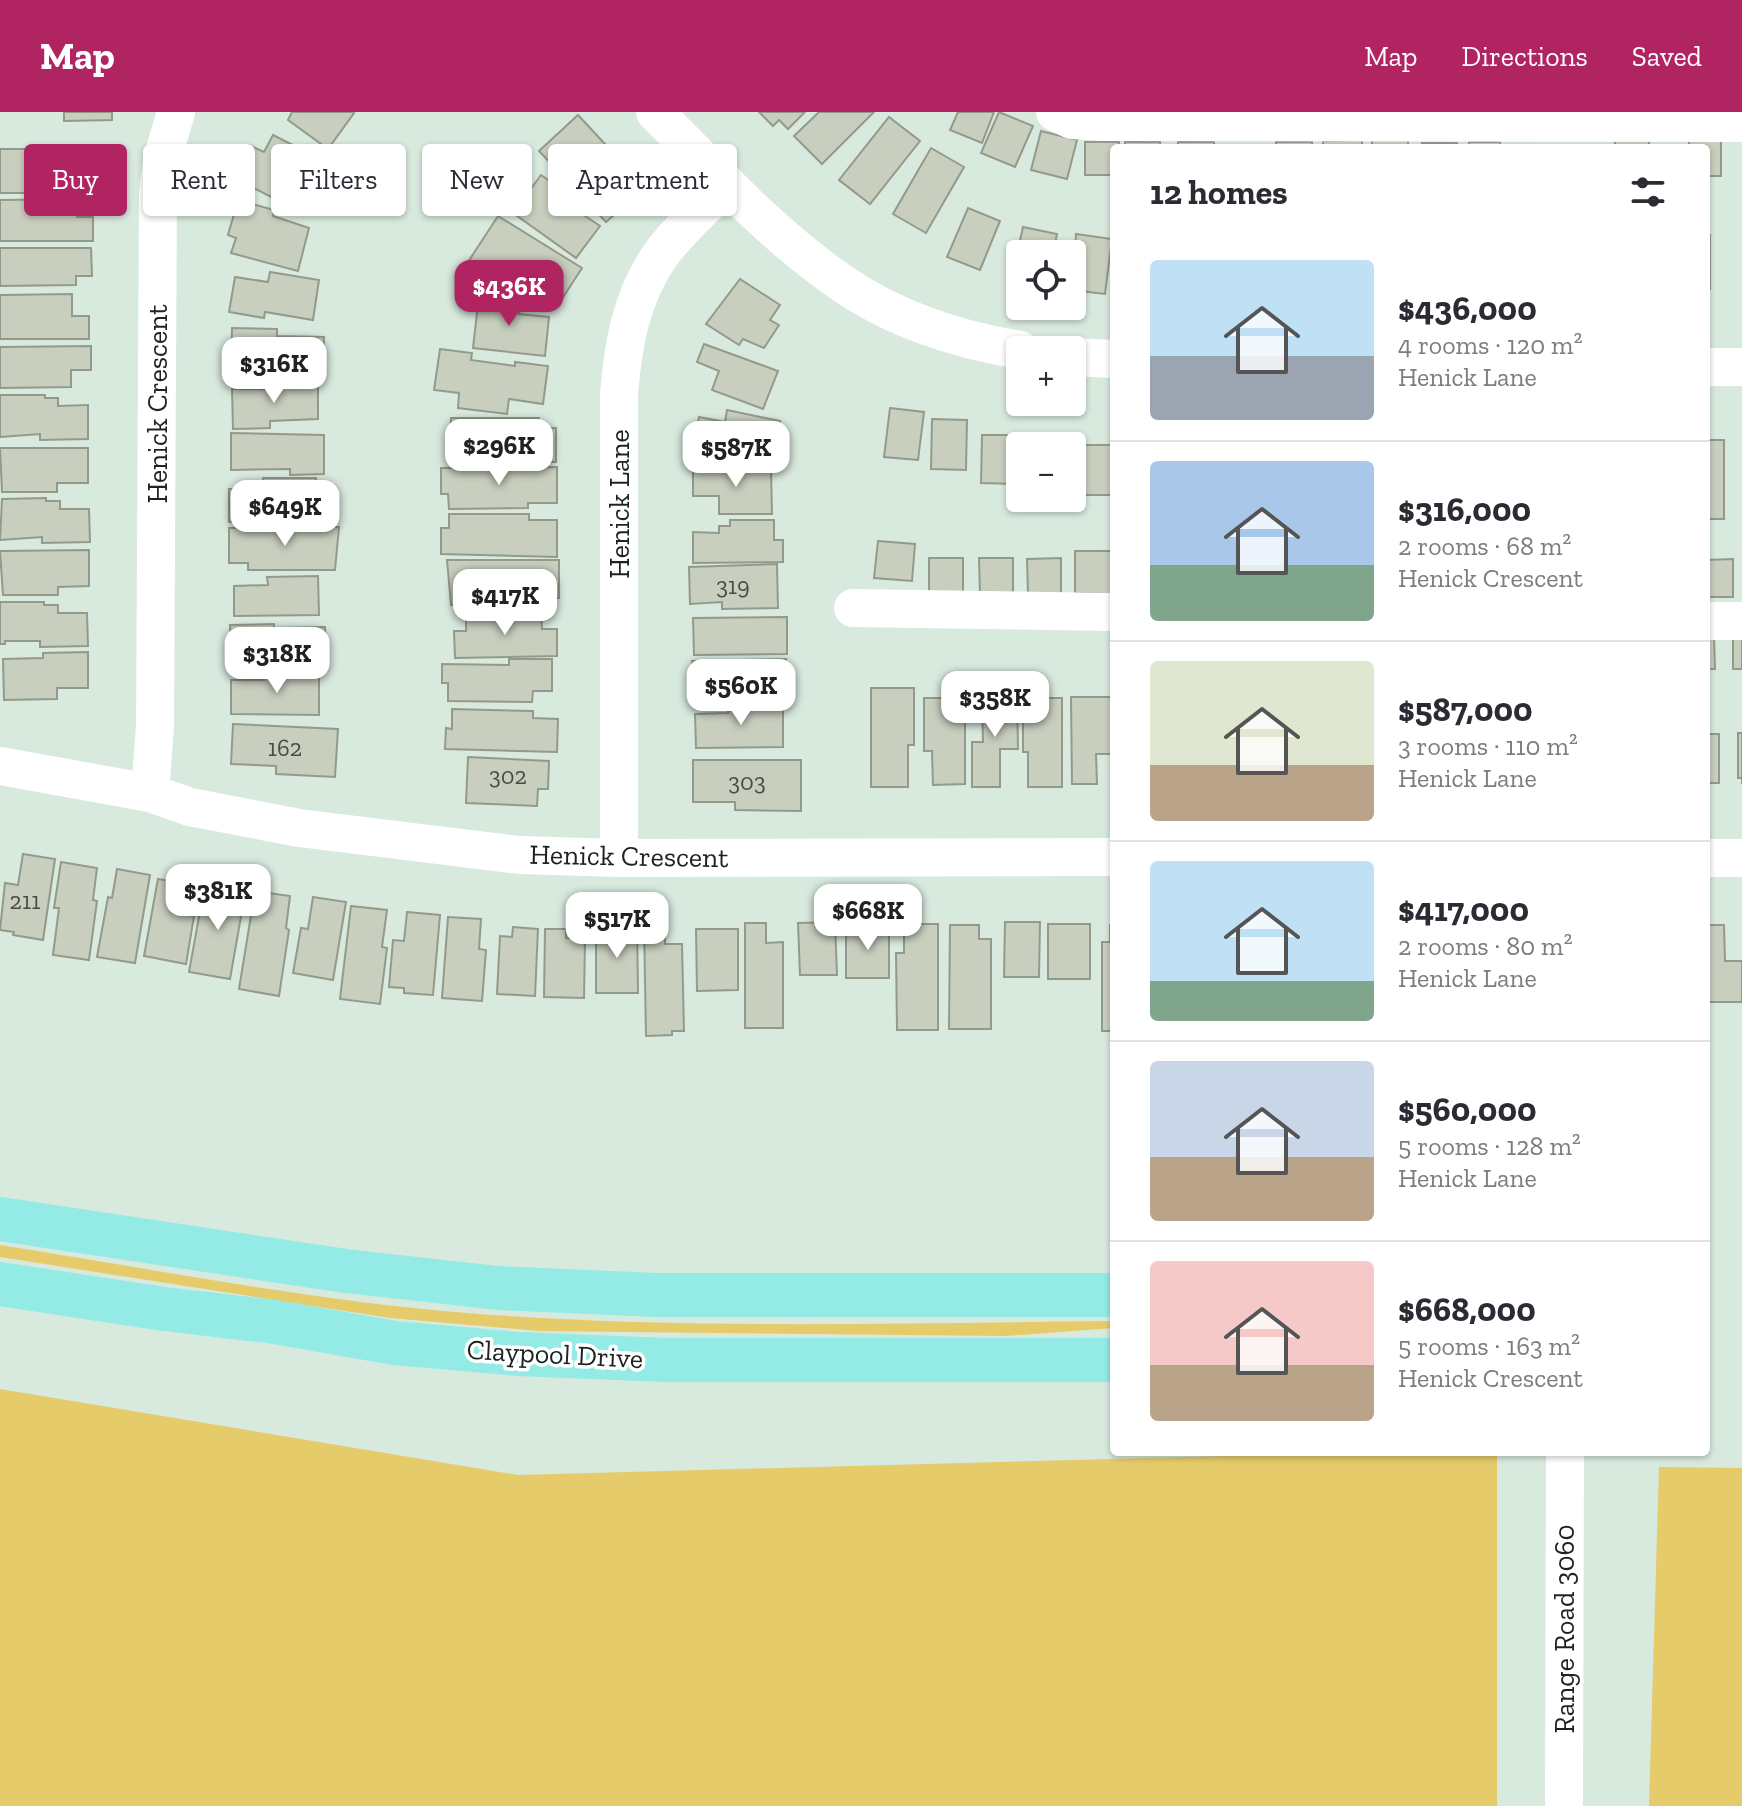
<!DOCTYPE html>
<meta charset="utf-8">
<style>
:root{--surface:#fff;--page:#f7f7f7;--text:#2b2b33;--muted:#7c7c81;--line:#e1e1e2;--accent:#b02461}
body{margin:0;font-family:"Zilla Slab",serif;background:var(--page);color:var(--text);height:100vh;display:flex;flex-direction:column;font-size:30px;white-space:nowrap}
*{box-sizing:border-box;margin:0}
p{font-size:26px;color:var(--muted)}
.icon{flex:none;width:44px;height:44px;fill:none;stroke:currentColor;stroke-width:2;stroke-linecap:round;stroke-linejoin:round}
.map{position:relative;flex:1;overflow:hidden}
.panel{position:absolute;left:1110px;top:32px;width:600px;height:1312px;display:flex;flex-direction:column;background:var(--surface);border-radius:8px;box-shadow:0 2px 6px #0004}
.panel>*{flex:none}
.banner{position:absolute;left:24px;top:32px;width:760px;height:72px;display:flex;gap:16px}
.fabs{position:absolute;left:1006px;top:128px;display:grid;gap:16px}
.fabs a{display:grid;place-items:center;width:80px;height:80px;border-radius:8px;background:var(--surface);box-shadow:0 2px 6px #0004;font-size:40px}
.price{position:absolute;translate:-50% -68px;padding:0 18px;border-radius:16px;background:#fff;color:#222;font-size:26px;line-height:52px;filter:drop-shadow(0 2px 4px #0008)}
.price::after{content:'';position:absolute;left:50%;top:48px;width:24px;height:18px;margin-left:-12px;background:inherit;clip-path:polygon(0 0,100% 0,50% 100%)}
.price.active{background:var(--accent);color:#fff}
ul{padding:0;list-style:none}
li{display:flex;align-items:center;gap:24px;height:200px;padding:0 40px}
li+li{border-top:2px solid var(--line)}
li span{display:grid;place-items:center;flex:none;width:224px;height:160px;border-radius:8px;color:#555}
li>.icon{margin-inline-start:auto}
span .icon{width:96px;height:96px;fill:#fffc;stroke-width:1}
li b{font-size:34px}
h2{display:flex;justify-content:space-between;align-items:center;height:96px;padding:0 40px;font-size:34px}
.tag{padding:0 28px;border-radius:8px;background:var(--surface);box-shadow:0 2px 6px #0004;font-size:28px;line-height:72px}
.tag.active{background:var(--accent);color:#fff}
header{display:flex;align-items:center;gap:48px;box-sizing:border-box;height:112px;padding:0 40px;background:var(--accent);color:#fff}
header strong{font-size:38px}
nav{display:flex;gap:44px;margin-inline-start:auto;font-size:28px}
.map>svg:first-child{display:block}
.green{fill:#e5cb6a}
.building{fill:#c8cfbe;stroke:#949a8b;stroke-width:2}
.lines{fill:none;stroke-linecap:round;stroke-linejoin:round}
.minor{stroke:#fff;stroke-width:38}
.major{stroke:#94ebe5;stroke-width:44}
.labels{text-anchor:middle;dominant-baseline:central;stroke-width:7;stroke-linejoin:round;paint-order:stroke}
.number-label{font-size:24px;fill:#484e47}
.street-label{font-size:28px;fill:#1d231f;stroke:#fff}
</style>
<header>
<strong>Map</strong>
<nav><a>Map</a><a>Directions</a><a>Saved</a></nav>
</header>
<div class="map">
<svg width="1742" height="1694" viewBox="0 0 1742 1694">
<rect width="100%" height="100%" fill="#d8e9de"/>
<g class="green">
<path d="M0,1133c153,24 313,56 467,68 214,17 432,10 647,8v7l-109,8 -466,-5 -149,-13 -390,-61z"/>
<path d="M0,1277l518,86 854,-23h125v354h-1497z"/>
<path d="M1659,1355l83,1v338h-93z"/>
</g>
<g class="building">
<path d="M64,0h48v8l-48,1z"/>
<path d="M292,0h60l2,1 -26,36 -40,-29z"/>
<path d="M759,0h46l-17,17 -9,-9 -6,6z"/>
<path d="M819,0h55l-52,52 -28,-28z"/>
<path d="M958,0h36l-12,31 -32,-13z"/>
<path d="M999,0l34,14 -18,41 -34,-14z"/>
<path d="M578,3l40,43 -11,10 27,29 -28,25 -67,-71z"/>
<path d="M889,5l31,24 -50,63 -31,-24z"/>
<path d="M1041,19l36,9 -10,39 -36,-9z"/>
<path d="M273,23l59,30 -19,38 -34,-17 -6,12 -40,-21 16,-32 15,7z"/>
<path d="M1362,28v8h-39v-7z"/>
<rect x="1372" y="28" width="36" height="8"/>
<rect x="1615" y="28" width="34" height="8"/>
<path d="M1689,28h32v36h-15v-28h-17z"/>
<path d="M1085,30h34v6h-5v27h-29z"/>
<rect x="1125" y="30" width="35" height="6"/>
<rect x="1178" y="30" width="36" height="6"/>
<rect x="1276" y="30" width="36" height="6"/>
<rect x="1469" y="30" width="31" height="6"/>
<rect x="1422" y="31" width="35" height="5"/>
<path d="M931,36l33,19 -38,66 -33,-19z"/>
<path d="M0,37h93v24h-16v20h-77z"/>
<path d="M541,63l39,27 -5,7 25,17 -24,32 -63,-45z"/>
<path d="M76,87l1,18h16v24h-93v-41z"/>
<path d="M238,88l36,10 -1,6 36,12 -11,43 -67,-18 5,-15 -8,-3z"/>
<path d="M968,96l32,13 -20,49 -33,-13z"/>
<path d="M498,104l84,52 -22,34 -31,-19 -8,13 -53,-34z"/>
<path d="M1023,115l34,7 -4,20h-33v28l-9,-1z"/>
<path d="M1076,122l36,5 -7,55 -33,-4z"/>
<rect x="1706" y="123" width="4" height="54"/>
<path d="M0,136h91l1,28h-16v9l-76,1z"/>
<path d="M270,160l49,8 -6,40 -48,-8 -1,6 -35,-6 6,-35 33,5z"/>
<path d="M740,167l40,26 -10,15 9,5 -15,23 -21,-9 -4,6 -33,-21z"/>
<path d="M72,182v22h17v23h-89v-44z"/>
<path d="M479,183l42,5 -2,14 30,3 -4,39 -72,-8z"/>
<path d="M232,216l45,1v7l47,1 -1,41 -35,-1v-8l-57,-1z"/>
<path d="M704,232l74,27 -15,38 -51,-19 7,-19 -22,-9z"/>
<path d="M91,234v24h-20v17l-71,1v-41z"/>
<path d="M440,237l32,4 -1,7 44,6v-4l33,4 -5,38 -34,-5 -2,15 -49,-6 1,-15 -25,-3z"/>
<path d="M318,271v36l-48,2v7l-37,1 -1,-40h35v-5z"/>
<path d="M0,283h45v3h13v8l30,-1v34l-48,1v-6l-40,3z"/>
<path d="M890,296l34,4 -6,48 -34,-3z"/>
<path d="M727,298l53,11 -7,38 -55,-10 -1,8 -24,-5 6,-35 26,5z"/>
<path d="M451,306h88v10h17v34h-108z"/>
<path d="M932,307l35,1 -1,50 -35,-1z"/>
<path d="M231,321l93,2v39l-34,1v-6l-59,1z"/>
<path d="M982,323h34v49l-35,-1z"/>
<path d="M1027,326l36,1v7h-36z"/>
<rect x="1706" y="328" width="18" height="79"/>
<rect x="1076" y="333" width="36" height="50"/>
<path d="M0,336h88v35h-31v9h-55z"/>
<path d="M557,355v36h-29v5l-79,1 -1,-15h-7v-26z"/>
<path d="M693,355l78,2 1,45h-53v-18h-26z"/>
<path d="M263,366h53v40h-52v4h-35v-33h34z"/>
<path d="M46,386v3h14v8h29l1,33 -48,1v-6l-42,3 2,-41z"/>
<path d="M449,402h80v6h28v37l-116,-3v-26h8z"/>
<path d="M730,408h44v20h9v22l-90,1v-31l26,1v-7h11z"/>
<path d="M339,415l-4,43h-87v-7h-19v-35z"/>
<path d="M878,429l37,3 -3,37 -38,-3z"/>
<path d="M89,438v36l-31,1v8h-55l-3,-44z"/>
<path d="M1075,439h38l1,43 -39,-1z"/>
<rect x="929" y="446" width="34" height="37"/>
<path d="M979,446h34v36h-33z"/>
<path d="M1061,446v36h-33l-1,-35z"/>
<path d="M1733,447v38h-27v-37z"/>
<path d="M447,448h112v38h-20v7h-88z"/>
<path d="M777,452l1,44 -56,1v-7l-32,2 -1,-37z"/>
<path d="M318,464l1,39 -85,1v-30l34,-1 -1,-8z"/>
<path d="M0,490h44v3h14v8h29l1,33 -48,1v-6h-35v3h-5z"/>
<path d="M541,501l1,16h15v27l-102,2 -1,-27h12v-17z"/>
<path d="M787,505v37l-93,1 -1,-37z"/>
<path d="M274,512v4l51,-1 1,40 -38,1v-6l-57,1 -1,-38z"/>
<path d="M1706,523h8l1,34h-9z"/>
<rect x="1733" y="523" width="9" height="34"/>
<path d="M88,540v36h-31v11l-53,1 -1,-41 40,-1v-5z"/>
<path d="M509,547h43v32h-19l-1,11 -84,-1v-18h-6v-19l67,1z"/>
<path d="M786,547l1,40 -36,1v-5l-58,1 -1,-35z"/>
<path d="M264,561h55v42l-88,-1v-34h33z"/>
<path d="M871,576h43v57h-6v42h-37z"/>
<path d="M982,583h35l1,54h-18v38h-28v-45h11z"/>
<path d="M1071,585h41l1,57h-17l1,30h-25z"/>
<path d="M924,586h41v86l-32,1 -1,-34h-8z"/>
<path d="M1023,586h39v89h-34v-35h-5z"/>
<path d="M783,592v43l-87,1 -1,-34 33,-1v-8z"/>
<path d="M452,597l81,2v7l25,1 -1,33 -112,-3 1,-21 6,1z"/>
<path d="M233,612l105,5 -3,48 -59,-3v-8l-45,-2z"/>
<path d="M1738,621h4v51v-6h-4z"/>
<rect x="1706" y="622" width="13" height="49"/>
<path d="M468,645l81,4 -1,28h-10l-1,17 -71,-3z"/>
<path d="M693,648h108v51l-66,-1v-8h-42z"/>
<path d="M23,742l32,5 -12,81 -30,-5 1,-3 -14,-2 5,-47 13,2z"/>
<path d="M61,750l36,6 -4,32 4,1 -8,59 -36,-5 6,-47h-5z"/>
<path d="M117,757l33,6 -15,88 -38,-6 11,-60 4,1z"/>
<path d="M158,767l30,5 -6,30 12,2 -8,48 -42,-8z"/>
<path d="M213,771l33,5 -16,91 -41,-7 11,-61 8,1z"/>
<path d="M255,779l35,5 -4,32 3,2 -10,66 -40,-7z"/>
<path d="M313,785l33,5 -13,78 -40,-7 8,-45 7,1z"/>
<path d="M351,794l36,4 -5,37 5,1 -7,56 -40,-5z"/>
<path d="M407,800l33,3 -7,80 -29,-2v-5l-15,-1 4,-47 11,1z"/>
<path d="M448,805l33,2 -2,30 7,1 -4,51 -40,-3z"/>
<path d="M835,810l2,53h-37l-2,-52z"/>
<path d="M1005,810h35l-1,55h-35z"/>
<path d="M610,811h27l1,70h-42v-61h14z"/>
<path d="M745,811h21v20l17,-1v86h-38z"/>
<path d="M644,812h21v20h17l2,87h-12v4l-26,1z"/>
<path d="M904,812h34v106h-41l-1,-77h8z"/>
<rect x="1048" y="812" width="42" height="55"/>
<path d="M950,813h29v14h12v90h-42z"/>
<path d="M1110,813h4v106h-12v-89h8z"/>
<path d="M1706,813h18l1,36h17v41h-36z"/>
<rect x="846" y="814" width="43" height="52"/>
<path d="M513,815l25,2 -3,67 -38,-2 3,-58 12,1z"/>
<path d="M545,817h21v9h19l-1,60 -40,-1z"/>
<path d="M696,817h42v61l-41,1z"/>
</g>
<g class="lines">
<g class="minor">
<path d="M176,0l-14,48 -4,32 -3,535 -5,66 40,14 109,21 221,27 99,3 495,-1"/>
<path d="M655,0c58,58 116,122 184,169 52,37 118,59 181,69"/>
<path d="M1055,0l17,8 34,2 636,1"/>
<path d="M1072,245l42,2"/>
<path d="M1706,255h36"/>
<path d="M853,496l261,4"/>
<path d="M1706,509h36"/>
<path d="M0,654l150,27"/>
<path d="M619,746v-464c4,-49 12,-96 40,-137 18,-26 46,-49 68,-73"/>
<path d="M1706,746h36"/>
<path d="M1564,1694l1,-354"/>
</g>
<g class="major">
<path d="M0,1107l346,52 152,17 158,7h458"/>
<path d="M0,1172l164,25 111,13 120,21 123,11 148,6h448"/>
</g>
</g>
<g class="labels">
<g class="number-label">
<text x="733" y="473">319</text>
<text x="285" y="635">162</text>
<text x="508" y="663">302</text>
<text x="747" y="669">303</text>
<text x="25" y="788">211</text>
</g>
<g class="street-label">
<text transform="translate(157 292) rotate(-90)">Henick Crescent</text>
<text transform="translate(619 392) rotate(-90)">Henick Lane</text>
<text transform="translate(629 744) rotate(1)">Henick Crescent</text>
<text transform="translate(555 1242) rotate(3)">Claypool Drive</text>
<text transform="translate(1564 1517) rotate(-90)">Range Road 3060</text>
</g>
</g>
</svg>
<div class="fabs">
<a><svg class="icon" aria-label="locate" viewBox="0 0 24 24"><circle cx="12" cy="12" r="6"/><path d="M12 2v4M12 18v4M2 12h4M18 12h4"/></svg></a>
<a>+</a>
<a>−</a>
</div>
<b class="price active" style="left:509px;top:216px">$436K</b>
<b class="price" style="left:274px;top:293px">$316K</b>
<b class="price" style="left:499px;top:375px">$296K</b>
<b class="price" style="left:736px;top:377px">$587K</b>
<b class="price" style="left:285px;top:436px">$649K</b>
<b class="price" style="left:505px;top:525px">$417K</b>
<b class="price" style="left:277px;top:583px">$318K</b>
<b class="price" style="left:741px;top:615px">$560K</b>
<b class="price" style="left:995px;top:627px">$358K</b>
<b class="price" style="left:218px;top:820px">$381K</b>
<b class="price" style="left:868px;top:840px">$668K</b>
<b class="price" style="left:617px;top:848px">$517K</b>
<div class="banner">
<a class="tag active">Buy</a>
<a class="tag">Rent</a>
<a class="tag">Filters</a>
<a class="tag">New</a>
<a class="tag">Apartment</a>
</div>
<section class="panel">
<h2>12 homes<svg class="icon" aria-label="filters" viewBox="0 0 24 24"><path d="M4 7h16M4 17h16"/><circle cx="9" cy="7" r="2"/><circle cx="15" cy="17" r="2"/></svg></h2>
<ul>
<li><span style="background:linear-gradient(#bfe0f5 60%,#9aa5b1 0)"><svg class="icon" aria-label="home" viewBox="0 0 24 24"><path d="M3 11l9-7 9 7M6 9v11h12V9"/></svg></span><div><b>$436,000</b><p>4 rooms · 120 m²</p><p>Henick Lane</p></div></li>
<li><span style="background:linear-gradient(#a9c7e8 65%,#7fa58c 0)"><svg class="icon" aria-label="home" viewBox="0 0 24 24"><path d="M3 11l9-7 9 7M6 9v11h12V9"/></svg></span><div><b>$316,000</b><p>2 rooms · 68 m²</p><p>Henick Crescent</p></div></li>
<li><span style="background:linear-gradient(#dfe7d0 65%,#b9a48a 0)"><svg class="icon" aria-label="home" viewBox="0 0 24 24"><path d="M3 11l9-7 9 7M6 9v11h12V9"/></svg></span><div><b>$587,000</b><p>3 rooms · 110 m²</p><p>Henick Lane</p></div></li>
<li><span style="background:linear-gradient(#bfe0f5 75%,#7fa58c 0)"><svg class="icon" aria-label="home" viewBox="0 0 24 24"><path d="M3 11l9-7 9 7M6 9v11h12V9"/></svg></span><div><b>$417,000</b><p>2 rooms · 80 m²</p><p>Henick Lane</p></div></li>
<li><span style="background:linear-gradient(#c9d6e8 60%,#b9a48a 0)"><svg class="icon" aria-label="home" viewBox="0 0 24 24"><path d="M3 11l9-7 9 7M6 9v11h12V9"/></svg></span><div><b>$560,000</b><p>5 rooms · 128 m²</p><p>Henick Lane</p></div></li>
<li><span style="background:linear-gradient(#f6c9c9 65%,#b9a48a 0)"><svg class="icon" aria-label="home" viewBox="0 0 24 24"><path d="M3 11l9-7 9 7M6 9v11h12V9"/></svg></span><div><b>$668,000</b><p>5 rooms · 163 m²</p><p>Henick Crescent</p></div></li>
</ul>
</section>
</div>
